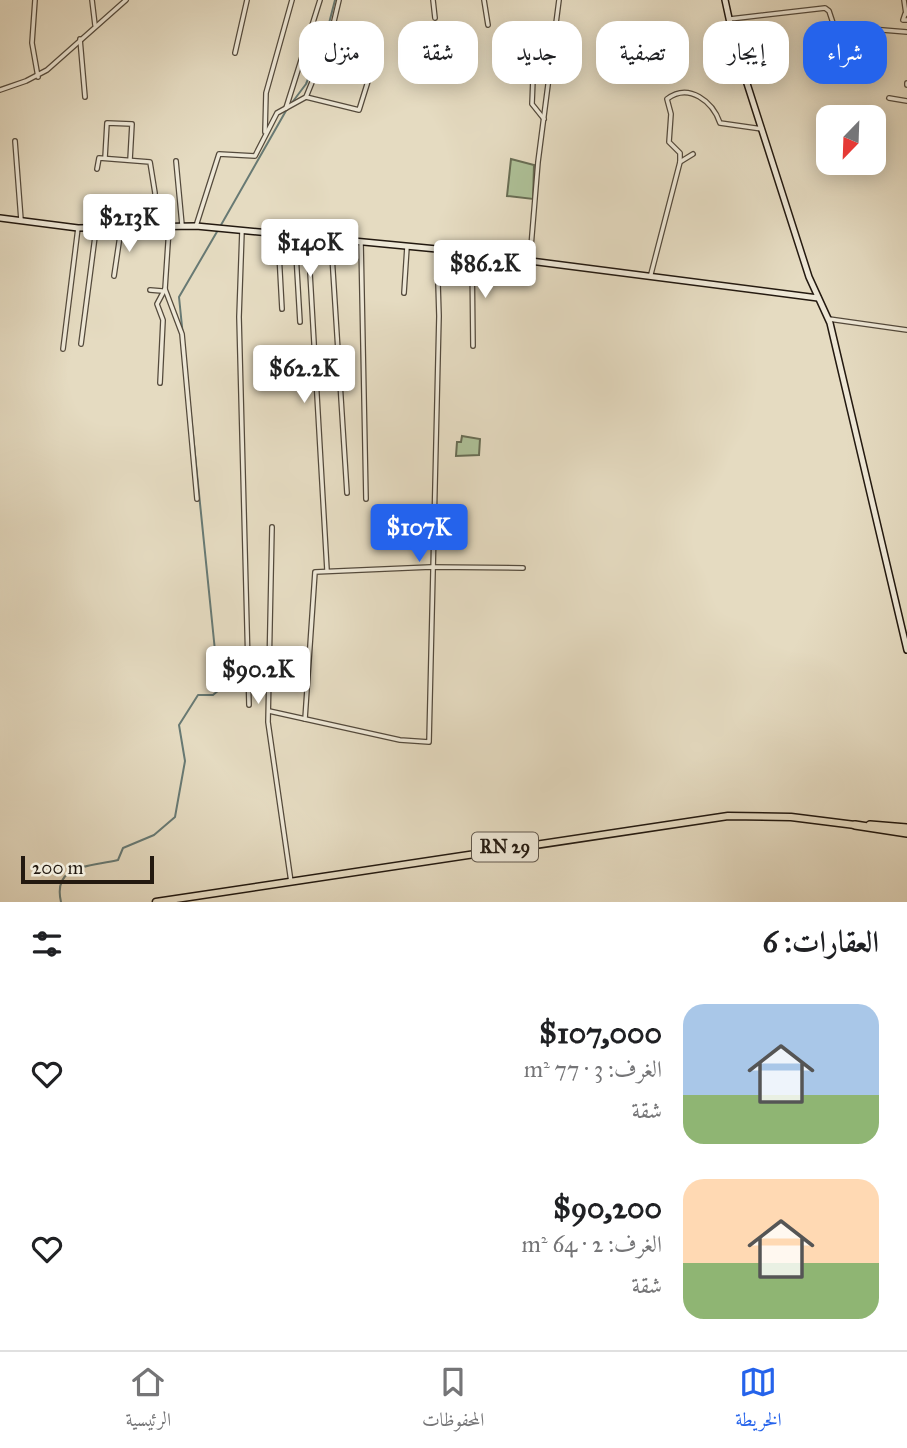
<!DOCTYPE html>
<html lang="ar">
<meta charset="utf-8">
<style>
:root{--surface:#fff;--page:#f6f6f6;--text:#202124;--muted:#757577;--line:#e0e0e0;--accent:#2563eb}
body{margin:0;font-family:"IM FELL Great Primer",Amiri,serif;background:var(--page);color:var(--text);direction:rtl;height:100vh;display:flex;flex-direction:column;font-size:26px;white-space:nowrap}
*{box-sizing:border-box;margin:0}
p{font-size:23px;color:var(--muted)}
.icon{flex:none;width:38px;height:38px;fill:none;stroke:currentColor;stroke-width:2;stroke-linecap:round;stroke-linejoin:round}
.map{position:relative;height:902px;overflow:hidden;direction:ltr}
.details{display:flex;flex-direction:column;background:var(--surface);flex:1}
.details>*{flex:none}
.top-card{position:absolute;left:21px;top:21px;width:866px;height:63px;direction:rtl;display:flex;gap:14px}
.needle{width:46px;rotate:203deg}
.fabs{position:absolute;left:816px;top:105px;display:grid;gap:14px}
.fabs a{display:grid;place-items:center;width:70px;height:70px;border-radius:14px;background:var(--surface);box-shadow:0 4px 18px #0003;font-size:35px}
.scale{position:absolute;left:21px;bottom:18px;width:133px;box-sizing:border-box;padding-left:7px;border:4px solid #231910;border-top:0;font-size:19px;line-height:24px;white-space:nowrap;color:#231910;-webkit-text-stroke:5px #eee8d7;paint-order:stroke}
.price{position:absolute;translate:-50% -60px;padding:0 16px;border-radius:7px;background:#fff;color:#222;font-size:23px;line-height:46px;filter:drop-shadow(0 2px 4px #0008)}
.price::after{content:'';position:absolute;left:50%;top:42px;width:21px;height:16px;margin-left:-10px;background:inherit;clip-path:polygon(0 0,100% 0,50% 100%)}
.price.active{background:var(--accent);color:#fff}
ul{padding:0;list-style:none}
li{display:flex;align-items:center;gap:21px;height:175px;padding:0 28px}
li span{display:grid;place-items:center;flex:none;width:196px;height:140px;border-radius:21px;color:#555}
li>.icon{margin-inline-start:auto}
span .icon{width:84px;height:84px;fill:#fffc;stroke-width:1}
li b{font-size:30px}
h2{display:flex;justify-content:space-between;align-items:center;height:84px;padding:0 28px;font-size:30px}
.tag{padding:0 24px;border-radius:21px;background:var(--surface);box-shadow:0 4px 18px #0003;font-size:24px;line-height:63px}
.tag.active{background:var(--accent);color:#fff}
.dock{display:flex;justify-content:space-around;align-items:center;height:98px;border-top:2px solid var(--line);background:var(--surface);font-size:19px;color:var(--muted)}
.dock a{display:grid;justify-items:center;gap:4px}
.dock .active{color:var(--accent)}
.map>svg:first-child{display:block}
.green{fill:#aec198;stroke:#686d54;stroke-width:2}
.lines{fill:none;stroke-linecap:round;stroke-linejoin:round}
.stream{stroke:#687a74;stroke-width:2}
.street-casing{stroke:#544a3c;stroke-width:6}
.secondary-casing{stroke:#231910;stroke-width:8}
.primary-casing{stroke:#231910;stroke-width:9}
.highway-casing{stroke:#231910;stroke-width:10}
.street{stroke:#eee8d7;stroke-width:3.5}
.secondary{stroke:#eee8d7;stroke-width:5}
.primary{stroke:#e5dbc1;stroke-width:6}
.highway{stroke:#e5dbc1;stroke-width:7}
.labels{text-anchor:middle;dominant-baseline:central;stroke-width:6;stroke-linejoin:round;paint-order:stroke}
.shield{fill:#eee8d7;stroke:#60574c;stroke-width:2}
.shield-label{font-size:18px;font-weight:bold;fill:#231910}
</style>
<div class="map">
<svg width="907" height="902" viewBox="0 0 907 902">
<rect width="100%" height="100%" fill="#e5dbc1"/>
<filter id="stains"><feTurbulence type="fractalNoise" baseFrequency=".00286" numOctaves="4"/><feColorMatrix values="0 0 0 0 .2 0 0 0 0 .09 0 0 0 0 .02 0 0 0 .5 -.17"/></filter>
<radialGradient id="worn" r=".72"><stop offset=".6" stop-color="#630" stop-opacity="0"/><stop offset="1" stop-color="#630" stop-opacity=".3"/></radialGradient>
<g class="green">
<path d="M511,159l23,6 -1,34 -26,-3z"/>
<path d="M462,436l18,3 -1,16 -23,1 1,-14h4z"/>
</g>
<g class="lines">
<g class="stream">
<path d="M291,104l15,-20 20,-49 9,-35"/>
<path d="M221,225l66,-116"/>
<path d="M61,902c-9,-38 29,-35 57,-42l5,-12 31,-13 21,-18 10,-56 -6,-36 19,-30h15l6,-5 -40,-393 39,-67"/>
</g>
<defs>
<g id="street">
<path d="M35,0l-3,43 6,34"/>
<path d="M92,0l3,25"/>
<path d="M433,0l2,18"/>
<path d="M484,0l4,25"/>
<path d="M904,0l2,14"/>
<path d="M905,14l-2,6h4"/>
<path d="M730,19l95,-11 4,3 5,15 73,6"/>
<path d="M535,28l-3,76 12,15"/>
<path d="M80,39l5,58"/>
<path d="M235,53l12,-53"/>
<path d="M536,53h18"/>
<path d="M535,77l15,2"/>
<path d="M907,85v-2"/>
<path d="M0,90l26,-9 21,-11 79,-70"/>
<path d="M306,97l53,13 15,-48"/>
<path d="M889,98l18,3"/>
<path d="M286,108l34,-108"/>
<path d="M265,132l1,-39 26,-93"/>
<path d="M15,141l6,79"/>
<path d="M105,158l2,-35 25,1 -2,36"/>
<path d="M176,161l6,64"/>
<path d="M680,162l13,-8"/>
<path d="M97,169l2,-11 51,4 5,31 -2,34"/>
<path d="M196,226l23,-72 36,2 22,-43 29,-16 24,-59 9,-38"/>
<path d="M169,228l-4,61 17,45 15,165"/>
<path d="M242,231l-3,86 10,388"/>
<path d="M278,235l4,74"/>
<path d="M295,237l5,85"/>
<path d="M308,238l19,332"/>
<path d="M331,240l16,253"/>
<path d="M361,242l5,257"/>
<path d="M472,254l1,92"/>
<path d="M530,259l8,-97 21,-162"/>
<path d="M651,274l29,-112v-9l-11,-11 2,-28 -4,-15c22,-17 46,3 53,24l42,6"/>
<path d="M114,276l7,-47"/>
<path d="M150,290l12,1"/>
<path d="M404,293l3,-46"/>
<path d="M829,319l78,11"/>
<path d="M81,344l15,-115"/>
<path d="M63,349l15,-121"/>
<path d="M160,383l3,-63 -6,-16 8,-15"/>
<path d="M272,527l-4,195 23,160"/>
<path d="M269,711l131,29 29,2 10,-426 -2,-67"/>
<path d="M305,719l10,-147 116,-5 92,1"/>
</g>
<g id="secondary">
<path d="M725,0l10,46 74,231 21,46 77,327"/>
<path d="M0,218l78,10 118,-2 241,23 381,49"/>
</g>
<path id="primary" d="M156,902l572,-86 63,1 64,8"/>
<g id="highway">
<path d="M855,825l52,8"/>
<path d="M870,825l37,3"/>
</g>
</defs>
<use href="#street" class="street-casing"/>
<use href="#secondary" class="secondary-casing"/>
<use href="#primary" class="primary-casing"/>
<use href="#highway" class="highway-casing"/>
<use href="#street" class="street"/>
<use href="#secondary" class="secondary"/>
<use href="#primary" class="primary"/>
<use href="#highway" class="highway"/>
</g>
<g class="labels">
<rect class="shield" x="472" y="832.5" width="66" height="29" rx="5"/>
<g class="shield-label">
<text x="505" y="847">RN 29</text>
</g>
</g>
<rect width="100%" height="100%" filter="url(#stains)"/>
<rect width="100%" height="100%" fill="url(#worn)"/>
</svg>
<div class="fabs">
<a><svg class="needle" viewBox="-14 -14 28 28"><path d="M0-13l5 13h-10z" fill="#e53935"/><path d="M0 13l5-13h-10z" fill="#757577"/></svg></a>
</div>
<div class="scale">200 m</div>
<b class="price" style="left:129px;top:254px">$213K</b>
<b class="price" style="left:310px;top:279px">$140K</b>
<b class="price" style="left:485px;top:300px">$86.2K</b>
<b class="price" style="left:304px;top:405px">$62.2K</b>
<b class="price active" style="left:419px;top:564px">$107K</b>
<b class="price" style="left:258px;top:706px">$90.2K</b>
<div class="top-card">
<a class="tag active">شراء</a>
<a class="tag">إيجار</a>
<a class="tag">تصفية</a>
<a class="tag">جديد</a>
<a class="tag">شقة</a>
<a class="tag">منزل</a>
</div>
</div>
<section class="details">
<h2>العقارات: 6<svg class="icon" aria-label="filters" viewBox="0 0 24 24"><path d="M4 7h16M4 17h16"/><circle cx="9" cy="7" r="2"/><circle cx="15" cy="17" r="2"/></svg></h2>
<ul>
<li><span style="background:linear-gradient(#a9c7e8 65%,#8fb573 0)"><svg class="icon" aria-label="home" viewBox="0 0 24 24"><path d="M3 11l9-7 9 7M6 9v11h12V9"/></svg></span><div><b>$107,000</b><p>الغرف: 3 · 77 m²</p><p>شقة</p></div><svg class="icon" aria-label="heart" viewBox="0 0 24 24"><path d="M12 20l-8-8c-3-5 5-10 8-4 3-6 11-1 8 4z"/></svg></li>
<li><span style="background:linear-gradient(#ffd9b3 60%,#8fb573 0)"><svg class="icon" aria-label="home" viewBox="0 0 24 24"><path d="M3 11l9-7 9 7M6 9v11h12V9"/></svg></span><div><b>$90,200</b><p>الغرف: 2 · 64 m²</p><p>شقة</p></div><svg class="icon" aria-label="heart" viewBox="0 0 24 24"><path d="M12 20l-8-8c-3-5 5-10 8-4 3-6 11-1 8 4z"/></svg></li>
</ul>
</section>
<nav class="dock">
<a class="active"><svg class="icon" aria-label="map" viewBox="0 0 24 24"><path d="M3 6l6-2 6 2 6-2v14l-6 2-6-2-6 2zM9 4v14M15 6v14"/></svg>الخريطة</a>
<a><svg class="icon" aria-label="saved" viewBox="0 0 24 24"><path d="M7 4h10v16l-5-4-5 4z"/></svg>المحفوظات</a>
<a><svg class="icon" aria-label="home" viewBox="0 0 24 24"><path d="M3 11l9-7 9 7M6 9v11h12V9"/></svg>الرئيسية</a>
</nav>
